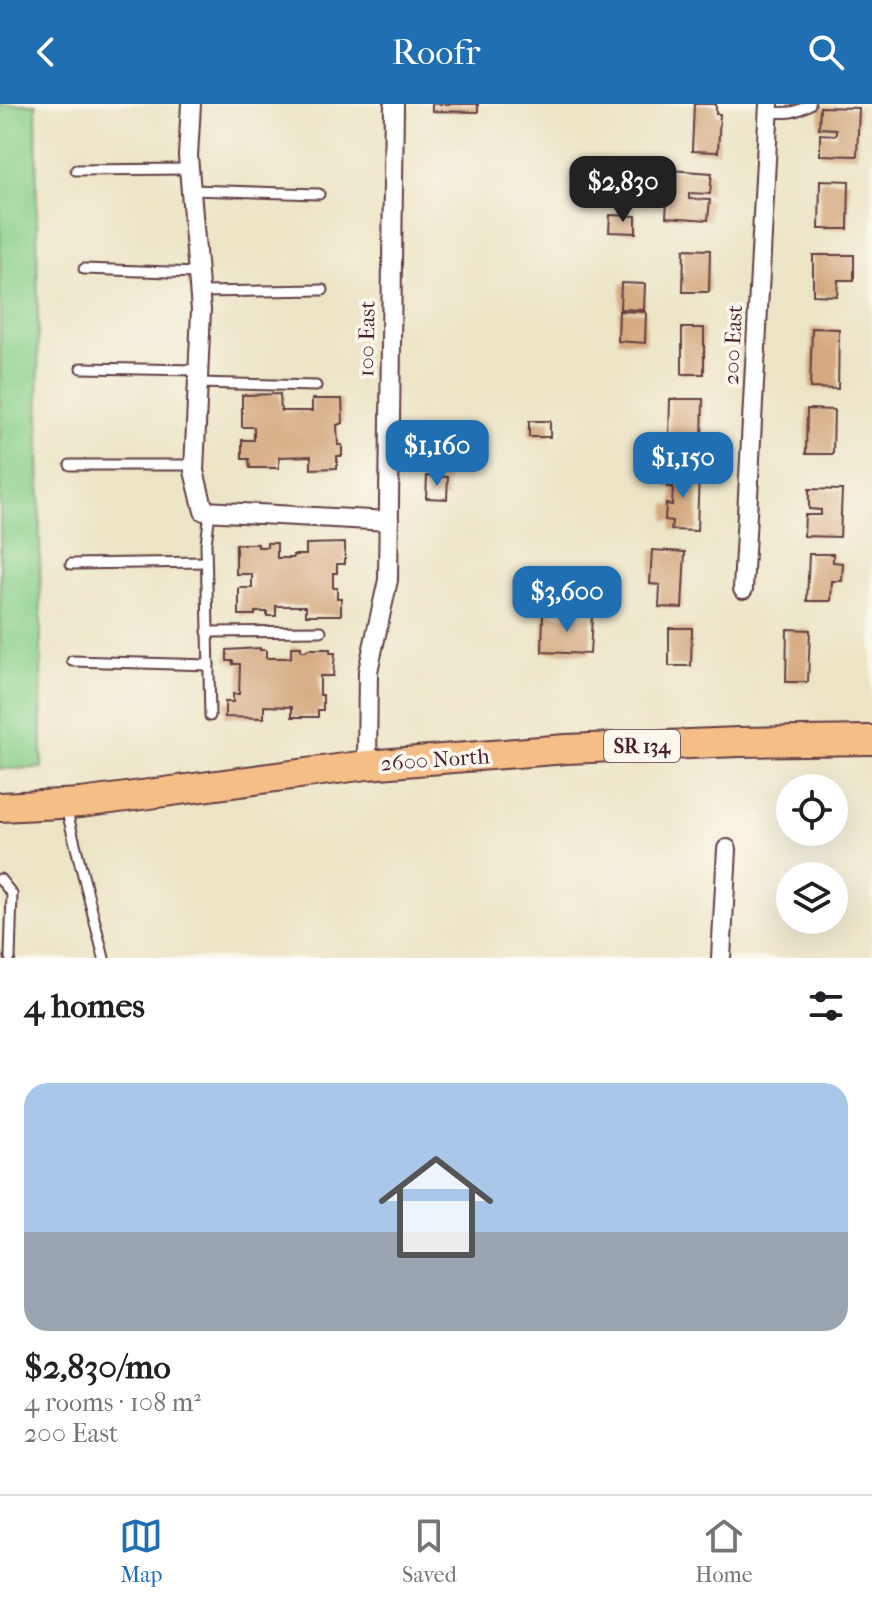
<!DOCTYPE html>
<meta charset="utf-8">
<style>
:root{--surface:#fff;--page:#f2f2f2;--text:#202124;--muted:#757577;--line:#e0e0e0;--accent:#1f6fb2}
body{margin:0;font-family:"IM FELL French Canon",serif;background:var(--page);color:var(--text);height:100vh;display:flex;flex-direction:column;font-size:30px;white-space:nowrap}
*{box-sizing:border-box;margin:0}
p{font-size:26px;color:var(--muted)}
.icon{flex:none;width:44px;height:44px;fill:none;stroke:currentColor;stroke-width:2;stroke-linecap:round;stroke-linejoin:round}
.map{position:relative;height:854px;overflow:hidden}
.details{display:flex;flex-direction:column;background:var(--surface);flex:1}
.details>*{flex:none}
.buttons{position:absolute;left:776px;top:670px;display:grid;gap:16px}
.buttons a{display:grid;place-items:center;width:72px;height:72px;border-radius:50%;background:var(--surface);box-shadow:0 8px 32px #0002;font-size:40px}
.price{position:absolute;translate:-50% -68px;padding:0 18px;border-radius:16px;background:var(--accent);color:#fff;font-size:26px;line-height:52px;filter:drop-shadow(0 2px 4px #0008)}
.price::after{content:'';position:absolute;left:50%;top:48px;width:24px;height:18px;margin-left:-12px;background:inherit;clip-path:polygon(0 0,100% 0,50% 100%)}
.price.on{background:#222;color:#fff}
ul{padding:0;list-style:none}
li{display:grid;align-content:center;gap:16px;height:424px;padding:0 24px}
li span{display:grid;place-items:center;height:248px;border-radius:24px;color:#555}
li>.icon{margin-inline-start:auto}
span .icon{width:144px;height:144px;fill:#fffc;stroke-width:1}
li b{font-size:34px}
h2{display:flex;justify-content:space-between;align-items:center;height:96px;padding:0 24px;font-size:34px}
header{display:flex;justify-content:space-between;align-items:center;height:104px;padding:0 24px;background:var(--accent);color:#fff;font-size:36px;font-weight:600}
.tab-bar{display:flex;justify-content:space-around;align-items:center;height:112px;border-top:2px solid var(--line);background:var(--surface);font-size:22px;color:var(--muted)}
.tab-bar a{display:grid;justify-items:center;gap:4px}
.tab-bar .on{color:var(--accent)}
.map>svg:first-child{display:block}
.green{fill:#8ad08b;stroke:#6a785b;stroke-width:2}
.building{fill:#d4a97f}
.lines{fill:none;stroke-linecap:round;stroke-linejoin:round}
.lane-casing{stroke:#623d42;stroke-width:13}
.street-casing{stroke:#623d42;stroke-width:22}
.primary-casing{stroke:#623d42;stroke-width:32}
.lane{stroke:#fff;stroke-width:9}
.street{stroke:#fff;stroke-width:18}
.primary{stroke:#f6be87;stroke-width:28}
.labels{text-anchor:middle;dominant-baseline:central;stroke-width:7;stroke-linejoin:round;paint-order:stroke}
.shield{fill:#fbf7ec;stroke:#7f6065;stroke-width:2}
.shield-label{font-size:20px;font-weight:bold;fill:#4a1f2b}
.street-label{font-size:22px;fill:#4a1f2b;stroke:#fbf7ec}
</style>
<header><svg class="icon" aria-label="back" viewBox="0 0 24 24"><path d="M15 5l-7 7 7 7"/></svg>Roofr<svg class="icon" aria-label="search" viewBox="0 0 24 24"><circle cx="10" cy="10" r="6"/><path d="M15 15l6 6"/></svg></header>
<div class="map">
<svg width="872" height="854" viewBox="0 0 872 854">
<rect width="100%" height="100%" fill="#fbf7ec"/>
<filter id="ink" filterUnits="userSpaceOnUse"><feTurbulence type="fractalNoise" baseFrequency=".0125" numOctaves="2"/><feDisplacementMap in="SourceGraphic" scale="16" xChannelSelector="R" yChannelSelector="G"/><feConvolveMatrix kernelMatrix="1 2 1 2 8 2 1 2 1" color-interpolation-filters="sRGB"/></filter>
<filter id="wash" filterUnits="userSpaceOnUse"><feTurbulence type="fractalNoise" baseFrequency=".006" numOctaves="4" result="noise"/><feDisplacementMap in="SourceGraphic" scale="32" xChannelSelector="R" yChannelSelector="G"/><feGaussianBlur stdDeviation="1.8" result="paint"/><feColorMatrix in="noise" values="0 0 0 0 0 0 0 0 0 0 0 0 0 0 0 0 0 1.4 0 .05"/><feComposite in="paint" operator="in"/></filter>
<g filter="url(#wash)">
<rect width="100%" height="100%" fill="#ebe4c5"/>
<path class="green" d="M0,0h36l6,664 -42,1z"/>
<g id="blocks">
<g class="building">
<path d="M432,0h46v8l-46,-1z"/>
<path d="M694,0h22v10h4l-2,38 -26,-1z"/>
<path d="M820,3l39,1 -2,48 -37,-1v-21l16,1v-6l-17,-1z"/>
<path d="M669,66l43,3 -2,21 -21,-1v6l21,1 -2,20 -42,-3z"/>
<path d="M820,76l29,1 -1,48h-29z"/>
<path d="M610,111l26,1v17l-27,-1z"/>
<path d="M684,145l26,1 -1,42h-26z"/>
<path d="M813,151h41v25h-16l-1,16 -24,-1z"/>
<path d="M621,179l24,1 -1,26 -24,-1z"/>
<path d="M619,207l27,1 -1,31 -27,-2z"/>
<rect x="682" y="224" width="22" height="46"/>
<path d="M812,224l27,1 -1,60 -28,-1z"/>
<path d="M280,290l1,17h31v-12h30l1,24 -6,2 1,20h4v11h-5v12l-26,1v-13l-32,1v11h-29l-1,-9h-7v-19h12v-13h-12v-32z"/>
<path d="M670,295h33l-1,44h-26l1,-5h-8z"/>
<path d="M807,305l27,1 -1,44h-27z"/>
<rect x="529" y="317" width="21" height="16"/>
<path d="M668,365l31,2 -2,60 -26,-1 1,-9 -7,-1 1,-16 6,1 1,-18h-6z"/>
<path d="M427,372l21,1 -1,22 -21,-1z"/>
<path d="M809,385l33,1 -2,47 -36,-1 1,-21h16v-5l-12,-1z"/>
<path d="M267,439h10v15h16v-3h13v-11l39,-1v21h-8v9h-4v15h4v10h4v17h-35v-9h-30v10h-9v-4h-12v3h-16v-27h13v-14h-16v-30h22v3h9z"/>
<path d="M652,446l33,2 -3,56 -23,-1 1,-22 -10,-1z"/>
<path d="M809,450h24v8l10,1 -1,18h-10l-1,20h-24z"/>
<path d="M543,510l49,2 -2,38 -48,-2z"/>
<path d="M669,524h23l-1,38h-22z"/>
<path d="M787,525l23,1 -2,52h-22z"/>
<path d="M291,543h10v4h5l2,-2h22v4h5l-2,23h-13v19h3v15h-5v7h-26v-10l-28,-1v12l-39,-1v-15h8v-8h6l1,-30h-7v-3h-6v-11l33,-2v2h6v8h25z"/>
</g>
</g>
</g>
<g filter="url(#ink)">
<use href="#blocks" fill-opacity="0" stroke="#623d42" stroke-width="2"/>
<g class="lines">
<defs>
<g id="lane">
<path d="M769,8c18,1 25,2 41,-8"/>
<path d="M76,66l113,-1"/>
<path d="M191,86l128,4"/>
<path d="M84,165l114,4"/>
<path d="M199,188l124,-2"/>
<path d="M81,264l117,2"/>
<path d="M198,279l118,3"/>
<path d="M70,361h125"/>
<path d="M71,460l135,-2"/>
<path d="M207,528l114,-1"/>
<path d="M72,557l137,4"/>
<path d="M210,612l-4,-172 4,-32"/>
<path d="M66,704l38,150"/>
<path d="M0,775l12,15 -2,64"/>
</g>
<g id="street">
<path d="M191,0l-3,52 13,154 -7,161 10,40 185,10"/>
<path d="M743,485l26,-485"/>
<path d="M367,661l1,-94 20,-91 6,-476"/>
<path d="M721,854l6,-109"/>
</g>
<path id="primary" d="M0,703l81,-4 286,-38 199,-16 173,-7 133,-2"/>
</defs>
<use href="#lane" class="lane-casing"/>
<use href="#street" class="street-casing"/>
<use href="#primary" class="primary-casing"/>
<use href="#lane" class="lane"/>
<use href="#street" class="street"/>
<use href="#primary" class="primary"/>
</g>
</g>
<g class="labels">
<rect class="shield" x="604" y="626" width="76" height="32" rx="6"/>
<g class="shield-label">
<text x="642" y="642">SR 134</text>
</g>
<g class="street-label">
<text transform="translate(367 235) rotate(-89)">100 East</text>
<text transform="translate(733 241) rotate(-87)">200 East</text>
<text transform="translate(435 656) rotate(-4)">2600 North</text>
</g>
</g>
</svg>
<div class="buttons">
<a><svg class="icon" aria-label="locate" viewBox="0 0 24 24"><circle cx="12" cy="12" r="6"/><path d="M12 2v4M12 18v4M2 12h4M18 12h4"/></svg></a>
<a><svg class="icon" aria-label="layers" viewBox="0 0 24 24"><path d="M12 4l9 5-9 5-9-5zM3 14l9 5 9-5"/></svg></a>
</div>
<b class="price on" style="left:623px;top:120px">$2,830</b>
<b class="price" style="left:437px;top:384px">$1,160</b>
<b class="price" style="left:683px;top:396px">$1,150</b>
<b class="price" style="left:567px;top:530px">$3,600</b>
</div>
<section class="details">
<h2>4 homes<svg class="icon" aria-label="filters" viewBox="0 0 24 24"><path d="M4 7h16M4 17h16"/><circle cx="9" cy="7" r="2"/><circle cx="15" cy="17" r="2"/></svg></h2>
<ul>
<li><span style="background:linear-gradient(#a9c7e8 60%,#9aa5b1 0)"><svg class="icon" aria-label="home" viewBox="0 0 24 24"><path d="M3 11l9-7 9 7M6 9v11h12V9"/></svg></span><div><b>$2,830/mo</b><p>4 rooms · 108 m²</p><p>200 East</p></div></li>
</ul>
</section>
<nav class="tab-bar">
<a class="on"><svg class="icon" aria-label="map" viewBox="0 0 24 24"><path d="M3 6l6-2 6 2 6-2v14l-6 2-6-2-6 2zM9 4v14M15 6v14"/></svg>Map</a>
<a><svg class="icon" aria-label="saved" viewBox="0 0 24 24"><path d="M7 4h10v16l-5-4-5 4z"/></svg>Saved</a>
<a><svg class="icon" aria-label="home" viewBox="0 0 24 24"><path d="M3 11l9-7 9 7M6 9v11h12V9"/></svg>Home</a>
</nav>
